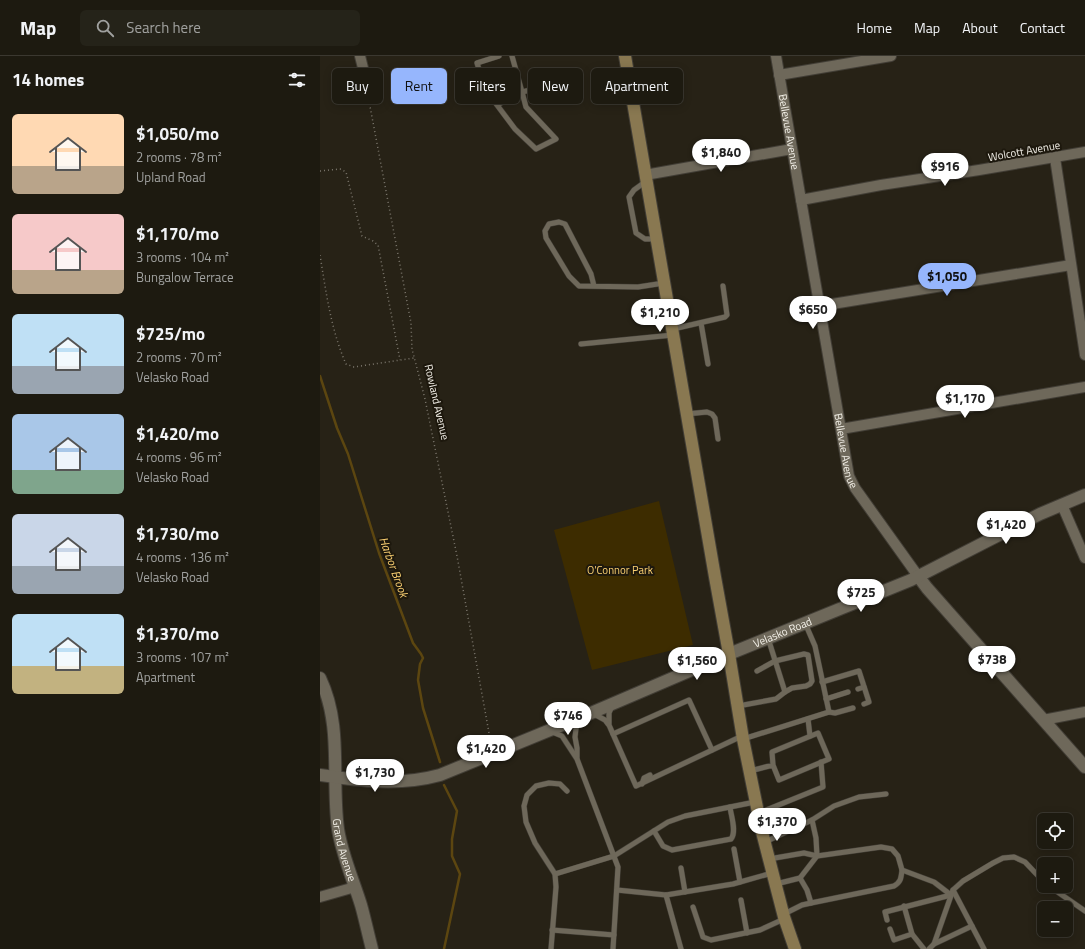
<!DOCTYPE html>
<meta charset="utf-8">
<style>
:root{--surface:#1d1a10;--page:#252319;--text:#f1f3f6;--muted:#a0a19f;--line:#3b3830;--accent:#96b6fd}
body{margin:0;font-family:"Titillium Web",sans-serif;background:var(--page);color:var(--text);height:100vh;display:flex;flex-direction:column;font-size:15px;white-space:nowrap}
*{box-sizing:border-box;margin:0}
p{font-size:13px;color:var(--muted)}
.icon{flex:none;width:22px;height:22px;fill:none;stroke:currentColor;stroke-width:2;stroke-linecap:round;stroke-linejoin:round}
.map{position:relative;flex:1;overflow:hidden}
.sheet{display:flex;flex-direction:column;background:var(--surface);width:320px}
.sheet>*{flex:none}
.hud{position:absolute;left:12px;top:12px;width:380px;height:36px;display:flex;gap:8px}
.tools{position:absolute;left:717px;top:757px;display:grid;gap:8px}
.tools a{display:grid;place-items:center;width:36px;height:36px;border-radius:6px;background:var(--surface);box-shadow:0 2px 10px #0003,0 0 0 1px var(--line);font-size:20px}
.price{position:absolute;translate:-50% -34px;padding:0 9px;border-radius:14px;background:#fff;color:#222;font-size:13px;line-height:26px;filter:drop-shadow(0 1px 2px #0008)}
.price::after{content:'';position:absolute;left:50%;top:24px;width:12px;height:9px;margin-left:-6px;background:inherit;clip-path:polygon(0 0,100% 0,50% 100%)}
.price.on{background:var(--accent);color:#111}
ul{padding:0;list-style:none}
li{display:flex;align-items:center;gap:12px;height:100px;padding:0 12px}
li span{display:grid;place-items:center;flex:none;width:112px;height:80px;border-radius:6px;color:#555}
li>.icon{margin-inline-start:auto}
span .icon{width:48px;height:48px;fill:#fffc;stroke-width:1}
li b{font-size:17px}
h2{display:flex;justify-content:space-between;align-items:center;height:48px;padding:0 12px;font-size:17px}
.tag{padding:0 14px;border-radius:6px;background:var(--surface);box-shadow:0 2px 10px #0003,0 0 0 1px var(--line);font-size:14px;line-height:36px}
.tag.on{background:var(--accent);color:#111}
header{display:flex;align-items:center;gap:24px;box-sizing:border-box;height:56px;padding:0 20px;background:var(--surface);border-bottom:1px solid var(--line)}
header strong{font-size:19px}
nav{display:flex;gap:22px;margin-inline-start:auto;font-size:14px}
.search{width:280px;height:36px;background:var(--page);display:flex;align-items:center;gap:10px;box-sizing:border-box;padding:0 14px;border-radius:6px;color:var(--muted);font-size:15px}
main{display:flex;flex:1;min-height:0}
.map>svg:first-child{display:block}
.green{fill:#3d2c00}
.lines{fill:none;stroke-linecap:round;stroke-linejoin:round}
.stream{stroke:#5c4610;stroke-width:2.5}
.service-casing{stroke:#423e36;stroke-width:6}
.minor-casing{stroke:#423e36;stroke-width:12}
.tertiary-casing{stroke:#423e36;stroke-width:14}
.secondary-casing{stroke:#423e36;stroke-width:14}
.path{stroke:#7d786e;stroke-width:1.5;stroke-dasharray:1 3;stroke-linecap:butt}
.service{stroke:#6e685a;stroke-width:5}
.minor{stroke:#6e685a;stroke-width:10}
.tertiary{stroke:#6e685a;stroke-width:12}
.secondary{stroke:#897851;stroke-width:12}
.labels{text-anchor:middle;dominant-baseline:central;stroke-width:4;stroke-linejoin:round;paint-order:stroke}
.street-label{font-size:11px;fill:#f4f1e9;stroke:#1d180d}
.park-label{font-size:11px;fill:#fcd172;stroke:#1d180d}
.water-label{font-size:12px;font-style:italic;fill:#fdd273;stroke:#1d180d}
</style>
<header>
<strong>Map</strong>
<div class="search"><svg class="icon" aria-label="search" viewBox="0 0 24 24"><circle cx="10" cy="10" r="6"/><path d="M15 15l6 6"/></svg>Search here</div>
<nav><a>Home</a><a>Map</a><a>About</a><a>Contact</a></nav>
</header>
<main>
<section class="sheet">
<h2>14 homes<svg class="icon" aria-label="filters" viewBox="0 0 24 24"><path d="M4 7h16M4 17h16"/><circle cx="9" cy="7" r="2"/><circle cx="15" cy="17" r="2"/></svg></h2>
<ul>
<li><span style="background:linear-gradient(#ffd9b3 65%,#b9a48a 0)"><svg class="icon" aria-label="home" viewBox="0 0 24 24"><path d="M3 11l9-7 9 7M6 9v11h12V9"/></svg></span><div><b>$1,050/mo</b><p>2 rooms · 78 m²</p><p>Upland Road</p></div></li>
<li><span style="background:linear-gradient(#f6c9c9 70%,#b9a48a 0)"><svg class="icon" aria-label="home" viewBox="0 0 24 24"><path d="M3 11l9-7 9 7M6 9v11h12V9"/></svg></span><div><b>$1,170/mo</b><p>3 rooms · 104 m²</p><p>Bungalow Terrace</p></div></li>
<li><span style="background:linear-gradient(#bfe0f5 65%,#9aa5b1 0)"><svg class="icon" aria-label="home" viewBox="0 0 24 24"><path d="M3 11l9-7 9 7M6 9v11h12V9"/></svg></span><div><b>$725/mo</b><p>2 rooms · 70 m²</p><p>Velasko Road</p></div></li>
<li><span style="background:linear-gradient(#a9c7e8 70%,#7fa58c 0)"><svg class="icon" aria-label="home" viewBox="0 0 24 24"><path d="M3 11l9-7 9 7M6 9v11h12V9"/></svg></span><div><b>$1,420/mo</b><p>4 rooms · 96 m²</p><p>Velasko Road</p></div></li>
<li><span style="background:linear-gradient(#c9d6e8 65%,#9aa5b1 0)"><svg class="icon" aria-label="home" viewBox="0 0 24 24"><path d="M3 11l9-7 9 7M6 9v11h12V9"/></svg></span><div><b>$1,730/mo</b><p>4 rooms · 136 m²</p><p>Velasko Road</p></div></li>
<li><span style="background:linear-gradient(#bfe0f5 65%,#c2b280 0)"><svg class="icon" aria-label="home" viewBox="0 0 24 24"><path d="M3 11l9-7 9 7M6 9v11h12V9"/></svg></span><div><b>$1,370/mo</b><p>3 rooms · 107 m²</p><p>Apartment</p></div></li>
</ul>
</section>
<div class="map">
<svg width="765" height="893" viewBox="0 0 765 893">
<rect width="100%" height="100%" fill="#272216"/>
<path class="green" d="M339,445l34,144 -101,25 -38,-140z"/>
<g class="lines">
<g class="stream">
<path d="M0,320l17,52 11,26 31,99 34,90 8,11 2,4 -3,6 -2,16 5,28 17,54"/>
<path d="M124,893l16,-75 -8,-18v-17l5,-28 -13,-26"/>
</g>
<defs>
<g id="service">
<path d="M192,0l10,36 34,-8"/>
<path d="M177,49l25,-13 4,15 30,32 -20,10 -21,-20 -30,-40 -8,-26 22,-7"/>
<path d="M325,126l-11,8 -5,7 7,36 9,6h11"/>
<path d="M274,230l-3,-12 -26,-50 -6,-2 -10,2 -4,7 1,7 23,38 10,10 59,1 26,-4"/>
<path d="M381,267l7,41"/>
<path d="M353,273l52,-12 2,-2 -4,-29"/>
<path d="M261,288l92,-9"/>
<path d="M366,358l21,-2 5,2 3,4 3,21"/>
<path d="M437,615l18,-10 29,-7 4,1 4,26 -2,3 -4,2 -14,2 -7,4"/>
<path d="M502,626l37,-11 10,31 -5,2"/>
<path d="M538,633l6,-2"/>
<path d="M506,643l22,-7"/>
<path d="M292,650l-3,7v12l27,61 106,-50"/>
<path d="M418,650l38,-7 9,-7 -17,-54"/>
<path d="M509,656l6,1 18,-5"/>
<path d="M274,658l11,6 3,4"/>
<path d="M488,663l2,17"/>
<path d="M257,664l-2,17 2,11v10"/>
<path d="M232,676l10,4 15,23 41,108 -5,82"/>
<path d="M293,678l76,-34 23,50"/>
<path d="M423,683l86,-27 -14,-66 -10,-23"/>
<path d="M430,715l23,-6 6,15 50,-21 -11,-26 -46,19 1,13"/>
<path d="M322,728l2,-6 6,-3"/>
<path d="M439,757l64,-26 -2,-25"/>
<path d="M334,775l9,15 9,4 59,-11c6,-7 0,-23 -1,-32"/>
<path d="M445,786l47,-22 22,-14 25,-9 27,-3"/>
<path d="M414,793l6,33"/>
<path d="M449,803l35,-6 13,3 64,-9 11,2 6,7 4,14 32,12 17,13"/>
<path d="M361,812l4,24"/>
<path d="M235,818l59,-18 54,-34 17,-6 70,-14"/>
<path d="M480,822l7,12 4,13"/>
<path d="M456,828l24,-6 17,-22 -1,-18 -4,-18"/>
<path d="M729,830l36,25"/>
<path d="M297,834l49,5 67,-11 39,-11"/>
<path d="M633,834l31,59"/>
<path d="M346,839l15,54"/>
<path d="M421,844l6,33"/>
<path d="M584,850l8,28 12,15"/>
<path d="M373,851l10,30 8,3 49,-10 24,-11"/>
<path d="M464,858l18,-9 9,-2 83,-17c7,-4 7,-8 8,-16"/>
<path d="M567,864l-2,-8 66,-17"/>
<path d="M570,873l4,11 18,-6"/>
<path d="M232,874l62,5"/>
<path d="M614,888l19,-54 10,-9 30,-18 10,-5 11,-1 11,5 19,20"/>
<path d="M231,893l5,-62 -1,-13 -20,-31 -9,-21 -2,-16 3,-11 9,-9 13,-3 11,1 7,7"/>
<path d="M609,893l5,-5 38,-18"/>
</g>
<g id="minor">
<path d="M40,0l4,16"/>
<path id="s1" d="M456,0l73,420 6,12 63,88"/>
<path d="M459,19l112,-19"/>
<path d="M735,102l30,197"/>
<path d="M325,119l147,-26"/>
<path d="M481,144l80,-15 98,-15 106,-18"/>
<path d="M500,250l251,-41"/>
<path d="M521,373l244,-42"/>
<path d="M742,449l23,53"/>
<path d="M723,664l42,-8"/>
<path d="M0,841l35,-10"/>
</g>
<g id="tertiary">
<path d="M598,520l9,12 158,179"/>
<path id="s2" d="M0,622c23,48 11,100 18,151 4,26 15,50 23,76 4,14 7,29 11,44"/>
<path id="s3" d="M0,719c40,6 80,11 120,0l137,-56 152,-65 182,-74 129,-66 45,-19"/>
</g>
<path id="secondary" d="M305,0l90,521 14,77 14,85 19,93 22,85 11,32"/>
</defs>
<use href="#service" class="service-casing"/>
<use href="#minor" class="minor-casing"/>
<use href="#tertiary" class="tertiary-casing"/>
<use href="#secondary" class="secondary-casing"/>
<g class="path">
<path d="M45,24l46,243 1,26 13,50 32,157 34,188"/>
<path d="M0,115l20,-2 6,3 16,64 11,5 5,4 22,115"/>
<path d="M0,199c6,37 11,75 26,109l8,3 60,-9"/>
</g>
<use href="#service" class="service"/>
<use href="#minor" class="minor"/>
<use href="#tertiary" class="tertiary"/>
<use href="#secondary" class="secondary"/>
</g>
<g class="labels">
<g class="street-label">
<text stroke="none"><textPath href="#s1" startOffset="77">Bellevue Avenue</textPath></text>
<text transform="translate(704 95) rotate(-10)">Wolcott Avenue</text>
<text transform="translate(117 346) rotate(77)">Rowland Avenue</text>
<text stroke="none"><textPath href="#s1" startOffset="401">Bellevue Avenue</textPath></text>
<text stroke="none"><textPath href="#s3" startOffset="492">Velasko Road</textPath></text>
<text stroke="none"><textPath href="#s2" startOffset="175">Grand Avenue</textPath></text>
</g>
<g class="park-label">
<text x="300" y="514">O'Connor Park</text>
</g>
<g class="water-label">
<text transform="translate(74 511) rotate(70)">Harbor Brook</text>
</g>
</g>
</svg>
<div class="tools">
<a><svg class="icon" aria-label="locate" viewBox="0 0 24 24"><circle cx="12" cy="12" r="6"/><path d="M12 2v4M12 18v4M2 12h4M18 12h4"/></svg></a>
<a>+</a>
<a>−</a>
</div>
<b class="price" style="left:401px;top:117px">$1,840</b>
<b class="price" style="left:625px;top:131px">$916</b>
<b class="price on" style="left:627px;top:241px">$1,050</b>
<b class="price" style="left:493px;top:274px">$650</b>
<b class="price" style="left:340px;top:277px">$1,210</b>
<b class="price" style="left:645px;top:363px">$1,170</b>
<b class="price" style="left:686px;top:489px">$1,420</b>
<b class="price" style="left:541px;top:557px">$725</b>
<b class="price" style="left:672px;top:624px">$738</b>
<b class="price" style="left:377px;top:625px">$1,560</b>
<b class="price" style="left:248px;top:680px">$746</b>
<b class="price" style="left:166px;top:713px">$1,420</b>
<b class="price" style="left:55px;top:737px">$1,730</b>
<b class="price" style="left:457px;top:786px">$1,370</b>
<div class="hud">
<a class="tag">Buy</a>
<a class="tag on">Rent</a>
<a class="tag">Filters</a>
<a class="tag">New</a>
<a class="tag">Apartment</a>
</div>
</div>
</main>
